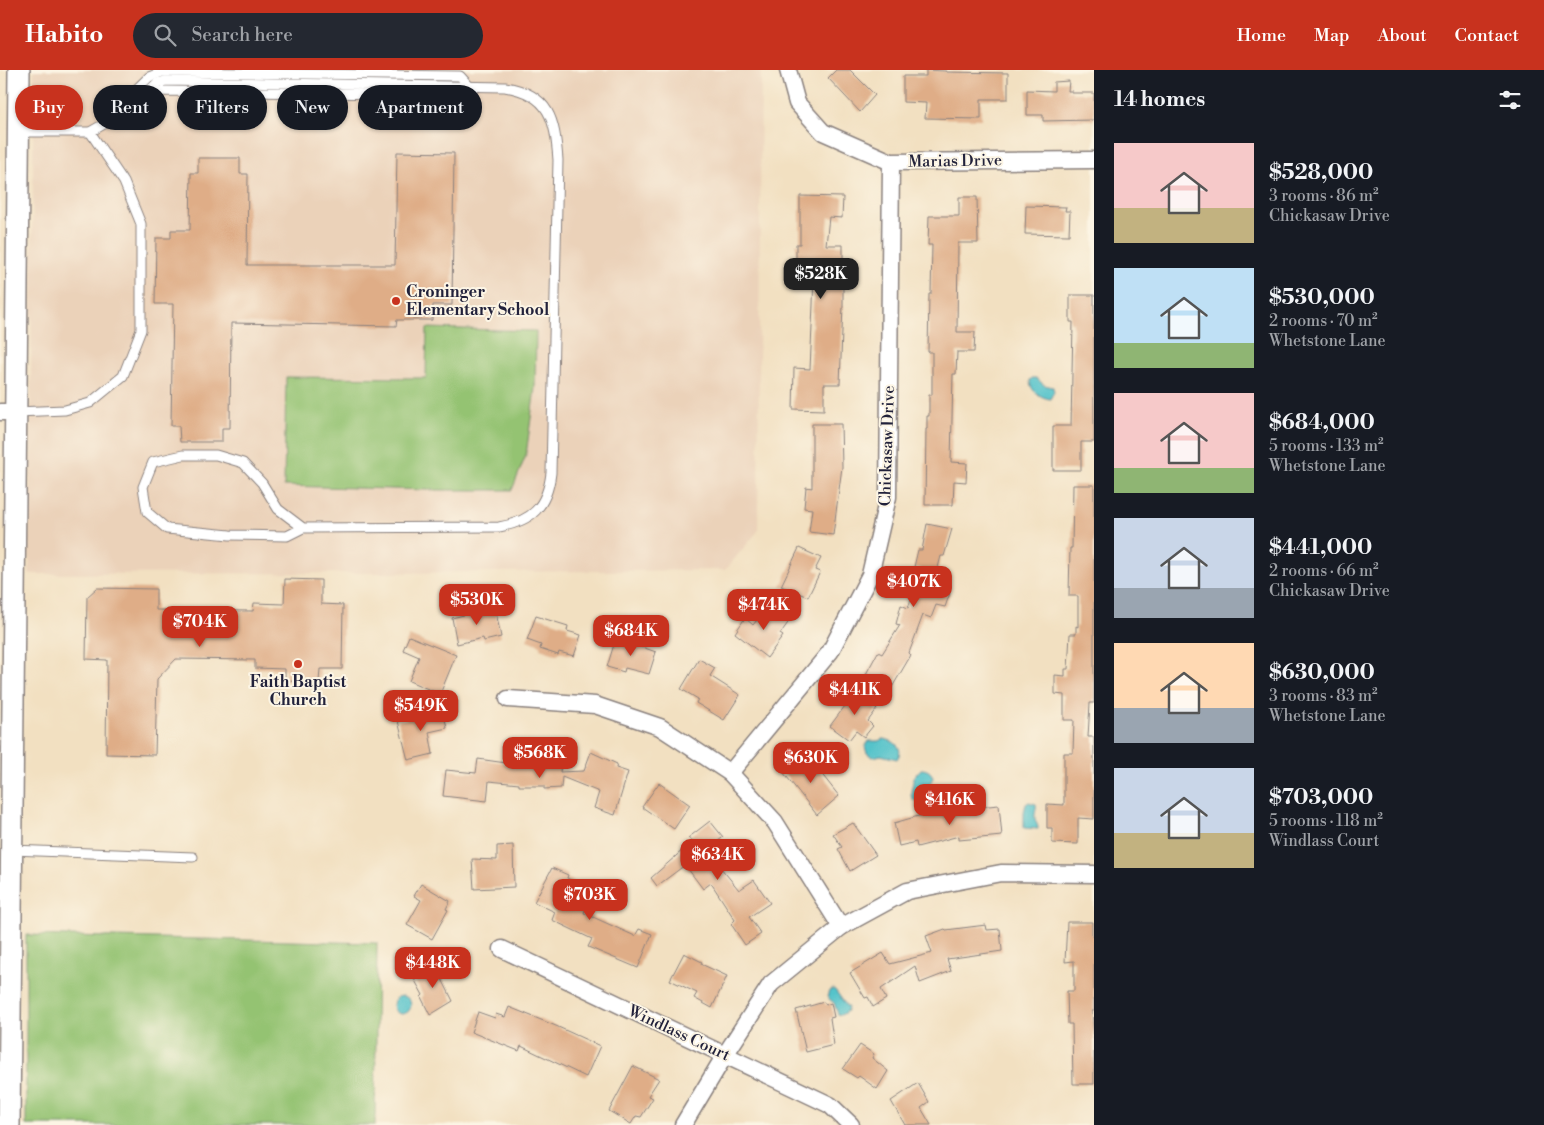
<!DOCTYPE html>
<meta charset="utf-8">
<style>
:root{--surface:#171b24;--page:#242831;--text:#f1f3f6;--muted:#9ea1a6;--accent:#c8321e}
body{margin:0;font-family:"Libre Bodoni",serif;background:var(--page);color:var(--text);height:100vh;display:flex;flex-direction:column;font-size:19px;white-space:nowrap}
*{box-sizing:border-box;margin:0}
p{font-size:16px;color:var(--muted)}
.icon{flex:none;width:28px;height:28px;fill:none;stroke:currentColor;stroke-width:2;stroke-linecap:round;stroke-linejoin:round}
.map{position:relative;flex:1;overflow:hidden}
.details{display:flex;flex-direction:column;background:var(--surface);width:450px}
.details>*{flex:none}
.banner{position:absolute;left:15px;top:15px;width:475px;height:45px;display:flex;gap:10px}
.price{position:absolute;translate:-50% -42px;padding:0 11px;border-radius:10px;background:var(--accent);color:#fff;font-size:16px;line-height:32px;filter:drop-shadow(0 1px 2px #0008)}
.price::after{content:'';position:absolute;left:50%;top:30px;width:15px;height:11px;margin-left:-8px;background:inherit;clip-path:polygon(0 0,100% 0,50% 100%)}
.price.selected{background:#222;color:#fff}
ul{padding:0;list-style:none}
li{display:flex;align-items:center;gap:15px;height:125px;padding:0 20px}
li span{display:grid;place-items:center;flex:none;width:140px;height:100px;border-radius:0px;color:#555}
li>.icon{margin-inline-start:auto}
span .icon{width:60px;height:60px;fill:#fffc;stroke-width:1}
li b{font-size:21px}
h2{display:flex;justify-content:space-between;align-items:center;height:60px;padding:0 20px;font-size:21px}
.pill{padding:0 18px;border-radius:22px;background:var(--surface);box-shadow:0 1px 4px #0004;font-size:18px;line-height:45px}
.pill.selected{background:var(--accent);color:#fff}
header{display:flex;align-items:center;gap:30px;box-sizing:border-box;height:70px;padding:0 25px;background:var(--accent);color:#fff}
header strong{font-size:24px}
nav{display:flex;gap:28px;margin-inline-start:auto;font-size:18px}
.search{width:350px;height:45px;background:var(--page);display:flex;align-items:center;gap:12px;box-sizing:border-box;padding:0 18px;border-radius:28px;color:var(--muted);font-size:19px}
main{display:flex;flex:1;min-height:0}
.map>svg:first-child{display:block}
.built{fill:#ebd2b9}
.green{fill:#94c372;stroke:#5b7256}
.water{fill:#55c3ca;stroke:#3c7282}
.building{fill:#dfad87}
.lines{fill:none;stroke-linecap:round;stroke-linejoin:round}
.service-casing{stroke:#8a817e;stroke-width:11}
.minor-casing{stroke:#8a817e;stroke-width:19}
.tertiary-casing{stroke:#8a817e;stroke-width:24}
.service{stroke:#fff;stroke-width:9}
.minor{stroke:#fff;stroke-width:16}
.tertiary{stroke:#fff;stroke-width:21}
.poi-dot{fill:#c8321e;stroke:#fcf5e5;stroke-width:2}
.labels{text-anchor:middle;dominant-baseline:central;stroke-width:4;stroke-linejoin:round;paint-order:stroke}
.street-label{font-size:16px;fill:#22223b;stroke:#fcf5e5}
.poi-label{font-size:16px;font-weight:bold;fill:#22223b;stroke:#fcf5e5;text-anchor:start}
</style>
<header>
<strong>Habito</strong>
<div class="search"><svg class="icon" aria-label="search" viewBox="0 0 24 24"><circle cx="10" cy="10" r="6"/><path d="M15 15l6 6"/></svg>Search here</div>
<nav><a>Home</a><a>Map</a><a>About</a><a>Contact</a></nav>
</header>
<main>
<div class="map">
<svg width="1094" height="1055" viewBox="0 0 1094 1055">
<rect width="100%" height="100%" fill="#fcf5e5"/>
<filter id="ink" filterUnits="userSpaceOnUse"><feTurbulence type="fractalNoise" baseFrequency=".02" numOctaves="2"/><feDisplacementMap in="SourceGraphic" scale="10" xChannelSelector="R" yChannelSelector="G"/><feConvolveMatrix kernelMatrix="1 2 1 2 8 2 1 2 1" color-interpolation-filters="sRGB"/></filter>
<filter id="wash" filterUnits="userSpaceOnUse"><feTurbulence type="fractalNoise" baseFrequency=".0096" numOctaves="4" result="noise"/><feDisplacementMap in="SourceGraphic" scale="20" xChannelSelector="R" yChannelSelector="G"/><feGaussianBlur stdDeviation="1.12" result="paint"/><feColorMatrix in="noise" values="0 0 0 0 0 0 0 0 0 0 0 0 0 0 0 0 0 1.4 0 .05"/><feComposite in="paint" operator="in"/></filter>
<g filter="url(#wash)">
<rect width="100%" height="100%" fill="#f2e0c1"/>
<path class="built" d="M34,0h727l-3,461 -33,39 -338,3 -358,1z"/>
<g class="green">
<path d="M427,258l109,3 -1,57 -9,67 -14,35h-84l-144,-4 2,-109 140,1z"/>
<path d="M26,865l351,8 -2,182h-349z"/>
</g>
<g class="water">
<path d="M1032,308h4l8,7 9,2 1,5 -4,7c-9,-1 -21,-9 -20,-19z"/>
<path d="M883,669c11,1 22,9 14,20l-16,-4 -8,2 -6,-4 -2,-6 4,-6h9z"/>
<path d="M921,699c6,0 11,3 12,9l-6,10 -1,12 -7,2 -7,-3c-3,-8 2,-15 1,-22z"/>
<path d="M1029,732l7,2c1,5 -2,9 -1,15 1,5 3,5 3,10l-14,-1v-16l2,-8z"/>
<path d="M833,919l2,1 13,18 -2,4 -5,3 -3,-1 -4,-11 -7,-6 2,-6z"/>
<circle cx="402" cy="935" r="9"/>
</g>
<g id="blocks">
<g class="building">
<path d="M836,0h14l25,25 -15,17 -32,-34z"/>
<path d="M926,0l20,1v1l62,1v26h-27v20l-56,-1 1,-15 -23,-1v-26h23z"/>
<path d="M1069,11l-1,10h4v2h22v27l-51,1v-6h-16v-25l27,1v-9z"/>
<path d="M397,82l57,1 -2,152h-19l-1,15h-35l-1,6 -165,-3 -1,105h-8v14h-42l-1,-16h-8l2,-122h-18l1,-66h15v-8h19l1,-57h7v-15h42v16h8l-1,91h148z"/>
<path d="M800,126l43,1 -1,21 -13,-1 -3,28h17v60l-3,79h-16v26l-31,-1 1,-41 16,1 3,-64 1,-34 -18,-1v-26h4z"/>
<path d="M959,127h18l1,46h-20l-1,89h18l-1,20h-17l-1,22h-3l-2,88 16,1 -1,19 -12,-1 -1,24h-28l1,-76h1v-13h2v-21h3v-43h-4l1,-58h2l1,-49h-4l1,-29h30z"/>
<path d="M1026,136l40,1 -1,4h5l-1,24 -44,-1z"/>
<path d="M1070,225h24v147h-13v28h-28v-44h18l2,-104h-3z"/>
<path d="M812,354h29l1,43 -9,68 -24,-3 3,-23 -8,-1 2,-21 6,1z"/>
<path d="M1073,415h21v218h-4l-2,34h6v82l-16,-1v26l-26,-1v-15h-5v-24l17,1v-52h9l1,-33h-10v-25l-9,-1v-19l10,1v-7h3l2,-35h6v-8l2,1v-31h-9l1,-48h2z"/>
<path d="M927,454l25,5 -8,27h-3l-8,31 17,6 -5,14 -9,-2 -5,13 -8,-3 -14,38 2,2 -20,34 -25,-15 12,-22 4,2 18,-29 -4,-1 5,-19 7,3 14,-39 -8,-2 4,-17h4z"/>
<path d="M799,478l22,10 -6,12 5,2 -12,25 -27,-11z"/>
<path d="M285,509l36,1v24l22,1 -1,64h-22l-1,13 -34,-1v-12l-30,-1v-8l-79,-1 -19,20 -2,76 -49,-1 1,-94 -21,-1 1,-62 10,-9 59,1v21l97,1 1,-8 30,1z"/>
<path d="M769,535l21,15 -10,14 3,2 -16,22 -32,-25 10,-15 8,7z"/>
<path d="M495,537l6,30 -17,4 -1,-3 -26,6 -5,-26z"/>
<path d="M536,546l32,10 -1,5 14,4 -7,21 -15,-4 -1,3 -18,-6 1,-4 -14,-5z"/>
<path d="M409,566l47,19 -16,39 -31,-13 10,-24 -16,-7z"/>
<path d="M616,568l40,14 -7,22 -24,-6 -1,4 -17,-5z"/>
<path d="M699,589l16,9 -5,8 30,19 -16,25 -28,-17 2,-4 -17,-10z"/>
<path d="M857,619l20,20 -9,12 5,5 -9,11 -8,-6 -7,9 -19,-14 15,-20 -3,-3 10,-13 3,3z"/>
<path d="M442,636l5,22 -18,4 4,22 -25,6 -10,-39 24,-5 -1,-5z"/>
<path d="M591,682l26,12 -1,4 12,4 -13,43 -21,-7 5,-16 -37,-15 -1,11 -17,1v-3h-25v-2l-30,-3 -2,20 -44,-5 3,-26 30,3 2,-14 28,4 37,-1v-5l17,-2 -1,8h2l-1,9 24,-1z"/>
<path d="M805,683l34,43 -22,19 -34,-43z"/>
<path d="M659,713l31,22 -16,24 -32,-22z"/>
<path d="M999,735l3,31 -43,4v-4l-42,11 -1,-5 -17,4 -5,-23 42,-12z"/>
<path d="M710,751l13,16 -16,14 32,39 15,-10 16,23 -21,14 12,17 -16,11 -14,-21 4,-4 -24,-37 -8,6 -18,-24 -28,21 -6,-8 42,-37 -5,-3z"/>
<path d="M853,753l23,32 -26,16 -12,-22 4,-2 -9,-13z"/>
<path d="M513,775l1,42 -40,2 -2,-30 25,1v-14z"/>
<path d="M552,798l16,7 -1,3 8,4 -2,6 18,8 -7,17 51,23 4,-7 13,5 -14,34 -50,-21 4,-8 -40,-19 3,-8 -21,-10z"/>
<path d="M421,814l29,17 -4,8 2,1 -16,29 -25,-14 14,-25 -7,-4z"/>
<path d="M1067,852h25v14h2v75h-2l2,28v45h-21l-1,-60h-4l-1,-33h7v-30l-9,1z"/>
<path d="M986,855l1,5 13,-1 2,22 -55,8 4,12 -31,12 -5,-17 -34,23 5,10 -13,8 -5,-10 -3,1 -15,-25 33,-20 7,11 42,-11 -6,-17 19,-7 1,1z"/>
<path d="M684,883l18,9 -1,2 26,12 -15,32 -18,-10 3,-5 -27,-13z"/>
<path d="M431,894l4,7 2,-2 16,32 -23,14 -9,-18 2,-2 -10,-18 4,-2 -1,-3z"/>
<path d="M824,932l2,3 5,-2 3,14 -4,1 4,27 -28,7 -10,-42z"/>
<path d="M509,937l47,19 44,20 -14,31 -65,-31 -2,5 -48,-19 7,-20 17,6 1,-4 9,3z"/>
<path d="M860,975l14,9 -2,4 16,13 -11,18 -18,-13 -2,2 -14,-9z"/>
<path d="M633,996l26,13 -11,17 5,2 -12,19 -5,-1 -5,8 -22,-13z"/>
<path d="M918,1013l11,19 -8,6 10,17h-26l-14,-24z"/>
</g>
</g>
</g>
<g filter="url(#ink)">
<use href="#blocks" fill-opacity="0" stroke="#8a817e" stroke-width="1"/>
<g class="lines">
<defs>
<g id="service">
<path d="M147,22l10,-9 9,-2 339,6c45,7 50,33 53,73l-7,313c-4,34 -19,48 -52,54l-196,1 -25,-19 -16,-26 -19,-20 -27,-8h-33l-30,7 -10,25 4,25 20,17 63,6 57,1 16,-8"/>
<path d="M108,52l7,-12 34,-33 13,-5 298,4 9,10"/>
<path d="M19,62h71l37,-21 20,-19 19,-1 293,4 10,-9"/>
<path d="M16,342l49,-2 25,-7 33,-27 18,-46v-106l-17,-42 -34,-50"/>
<path d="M12,780l181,7"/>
</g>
<g id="minor">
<path d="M788,0l9,33 26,29 68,30 203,-2"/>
<path d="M0,342h16"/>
<path d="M508,629l87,6 65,22 70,46 45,49 66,105"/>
<path d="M730,703l100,-121 40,-77 18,-78 3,-335"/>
<path d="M502,879l328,156 21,20"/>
<path d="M683,1055l42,-70 46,-71 70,-57 66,-36 94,-18 93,1"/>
</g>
<path id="tertiary" d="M9,1055l10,-1055"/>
</defs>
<use href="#service" class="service-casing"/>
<use href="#minor" class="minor-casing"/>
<use href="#tertiary" class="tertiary-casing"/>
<use href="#service" class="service"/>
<use href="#minor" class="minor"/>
<use href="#tertiary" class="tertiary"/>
</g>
</g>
<g class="poi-dot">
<circle cx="396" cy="231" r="5"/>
<circle cx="298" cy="594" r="5"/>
</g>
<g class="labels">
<g class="street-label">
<text transform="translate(955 91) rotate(-1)">Marias Drive</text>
<text transform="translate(887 376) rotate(-88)">Chickasaw Drive</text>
<text transform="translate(679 963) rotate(25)">Windlass Court</text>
</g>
<g class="poi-label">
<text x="406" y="222">Croninger<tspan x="406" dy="18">Elementary School</tspan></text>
<text x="298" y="612" text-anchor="middle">Faith Baptist<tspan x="298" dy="18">Church</tspan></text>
</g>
</g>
</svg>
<b class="price selected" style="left:821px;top:230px">$528K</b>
<b class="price" style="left:914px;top:538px">$407K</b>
<b class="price" style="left:477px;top:556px">$530K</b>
<b class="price" style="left:764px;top:561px">$474K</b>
<b class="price" style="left:200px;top:578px">$704K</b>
<b class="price" style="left:631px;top:587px">$684K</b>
<b class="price" style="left:855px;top:646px">$441K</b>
<b class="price" style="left:421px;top:662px">$549K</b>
<b class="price" style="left:540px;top:709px">$568K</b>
<b class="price" style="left:811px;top:714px">$630K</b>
<b class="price" style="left:950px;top:756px">$416K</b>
<b class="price" style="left:718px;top:811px">$634K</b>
<b class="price" style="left:590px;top:851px">$703K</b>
<b class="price" style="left:433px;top:919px">$448K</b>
<div class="banner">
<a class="pill selected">Buy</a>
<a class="pill">Rent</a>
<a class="pill">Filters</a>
<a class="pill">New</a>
<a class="pill">Apartment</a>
</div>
</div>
<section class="details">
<h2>14 homes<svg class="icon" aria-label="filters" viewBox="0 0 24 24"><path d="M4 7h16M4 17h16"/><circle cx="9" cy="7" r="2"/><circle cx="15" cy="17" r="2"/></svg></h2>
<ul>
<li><span style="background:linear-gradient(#f6c9c9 65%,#c2b280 0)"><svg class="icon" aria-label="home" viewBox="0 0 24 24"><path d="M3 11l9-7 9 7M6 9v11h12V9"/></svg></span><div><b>$528,000</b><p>3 rooms · 86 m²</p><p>Chickasaw Drive</p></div></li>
<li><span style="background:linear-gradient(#bfe0f5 75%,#8fb573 0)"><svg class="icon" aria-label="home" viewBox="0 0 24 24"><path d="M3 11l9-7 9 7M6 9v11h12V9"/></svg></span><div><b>$530,000</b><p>2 rooms · 70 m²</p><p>Whetstone Lane</p></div></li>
<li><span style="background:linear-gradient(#f6c9c9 75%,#8fb573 0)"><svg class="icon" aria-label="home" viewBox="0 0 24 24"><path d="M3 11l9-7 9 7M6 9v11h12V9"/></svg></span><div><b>$684,000</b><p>5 rooms · 133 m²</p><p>Whetstone Lane</p></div></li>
<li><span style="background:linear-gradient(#c9d6e8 70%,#9aa5b1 0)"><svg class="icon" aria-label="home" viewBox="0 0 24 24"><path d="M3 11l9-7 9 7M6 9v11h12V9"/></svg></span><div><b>$441,000</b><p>2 rooms · 66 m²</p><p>Chickasaw Drive</p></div></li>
<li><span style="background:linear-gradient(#ffd9b3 65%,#9aa5b1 0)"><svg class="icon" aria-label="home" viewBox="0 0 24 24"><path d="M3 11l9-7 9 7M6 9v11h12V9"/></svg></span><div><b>$630,000</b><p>3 rooms · 83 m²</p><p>Whetstone Lane</p></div></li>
<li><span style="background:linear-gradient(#c9d6e8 65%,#c2b280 0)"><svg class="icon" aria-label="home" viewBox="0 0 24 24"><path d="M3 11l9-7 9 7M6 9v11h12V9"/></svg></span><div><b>$703,000</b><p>5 rooms · 118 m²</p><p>Windlass Court</p></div></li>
</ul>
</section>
</main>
